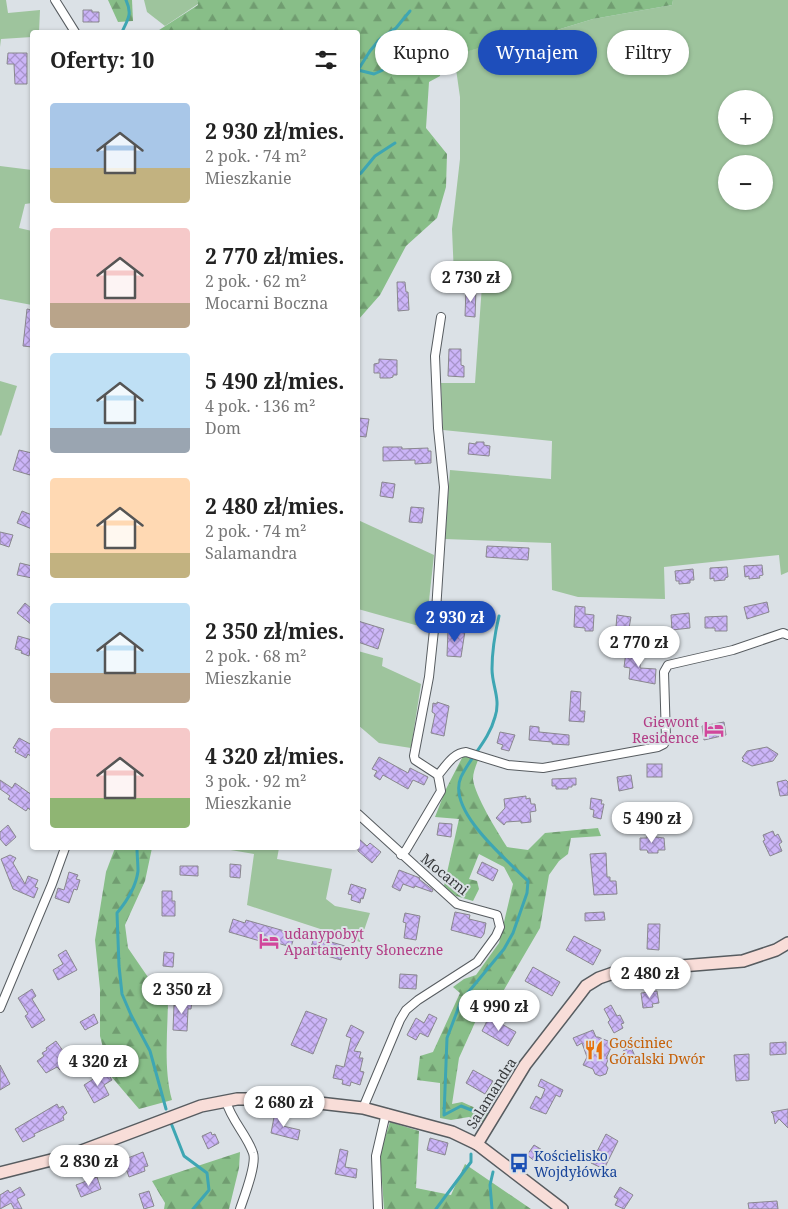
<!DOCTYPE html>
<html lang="pl">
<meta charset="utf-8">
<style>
:root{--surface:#fff;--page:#f2f2f2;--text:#222;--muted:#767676;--accent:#1e4ebb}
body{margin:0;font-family:"Noto Serif",serif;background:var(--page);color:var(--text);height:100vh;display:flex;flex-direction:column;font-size:19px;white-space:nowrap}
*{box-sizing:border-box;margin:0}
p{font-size:16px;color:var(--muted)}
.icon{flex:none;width:28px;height:28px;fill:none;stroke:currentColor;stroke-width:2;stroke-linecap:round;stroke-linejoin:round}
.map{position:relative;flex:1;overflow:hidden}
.side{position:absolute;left:30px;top:30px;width:330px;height:820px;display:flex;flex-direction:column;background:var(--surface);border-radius:5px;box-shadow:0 1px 4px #0004}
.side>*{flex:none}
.banner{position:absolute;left:375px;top:30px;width:338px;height:45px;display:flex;gap:10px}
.fabs{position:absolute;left:718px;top:90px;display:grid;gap:10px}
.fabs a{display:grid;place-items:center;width:55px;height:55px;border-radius:50%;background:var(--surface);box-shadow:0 1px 4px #0004;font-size:25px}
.price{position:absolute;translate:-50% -42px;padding:0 11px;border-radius:18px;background:#fff;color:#222;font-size:16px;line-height:32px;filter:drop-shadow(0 1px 2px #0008)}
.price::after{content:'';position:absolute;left:50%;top:30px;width:15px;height:11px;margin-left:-8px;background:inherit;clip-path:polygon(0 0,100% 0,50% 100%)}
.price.on{background:var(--accent);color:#fff}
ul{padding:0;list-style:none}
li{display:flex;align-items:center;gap:15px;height:125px;padding:0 20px}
li span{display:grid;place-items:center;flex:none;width:140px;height:100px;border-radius:5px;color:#555}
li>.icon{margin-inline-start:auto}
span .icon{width:60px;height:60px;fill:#fffc;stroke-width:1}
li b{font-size:21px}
h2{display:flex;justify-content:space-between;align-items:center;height:60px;padding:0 20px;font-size:21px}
.tag{padding:0 18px;border-radius:22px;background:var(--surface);box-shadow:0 1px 4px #0004;font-size:18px;line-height:45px}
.tag.on{background:var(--accent);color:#fff}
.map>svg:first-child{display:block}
.grass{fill:#9ec49d;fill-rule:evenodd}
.forest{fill:url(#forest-firs)}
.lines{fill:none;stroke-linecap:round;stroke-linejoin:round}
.stream{stroke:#3ea6b3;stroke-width:3}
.building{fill:url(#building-cross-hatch);stroke:#89878e}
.street-casing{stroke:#575c60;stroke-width:10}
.secondary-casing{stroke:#575c60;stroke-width:14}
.street{stroke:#fff;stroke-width:8}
.secondary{stroke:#f8ddd8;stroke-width:11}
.labels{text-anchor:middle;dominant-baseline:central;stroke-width:4;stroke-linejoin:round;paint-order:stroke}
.hotel-label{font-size:14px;fill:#b23c85;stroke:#dbe1e6;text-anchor:end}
.street-label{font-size:14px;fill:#393b3d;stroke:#dbe1e6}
.food-label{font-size:14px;fill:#c56008;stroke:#dbe1e6;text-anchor:start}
.transit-label{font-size:14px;fill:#164399;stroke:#dbe1e6;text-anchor:start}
</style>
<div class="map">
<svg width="788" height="1209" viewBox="0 0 788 1209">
<defs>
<pattern id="forest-firs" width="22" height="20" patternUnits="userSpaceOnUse" patternTransform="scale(1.25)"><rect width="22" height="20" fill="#88be88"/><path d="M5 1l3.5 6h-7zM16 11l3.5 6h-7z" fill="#709c70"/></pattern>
<pattern id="building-cross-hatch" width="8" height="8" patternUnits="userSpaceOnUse" patternTransform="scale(1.25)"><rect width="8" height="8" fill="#ccb5f8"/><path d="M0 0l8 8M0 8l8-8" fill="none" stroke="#a794ca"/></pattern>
</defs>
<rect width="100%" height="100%" fill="#dbe1e6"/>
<g class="grass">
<path d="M0,0h6l2,13 32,-3 -1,22h-7v5l-31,2 -1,8z"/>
<path d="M144,0h53l1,4 -33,22 -18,-14z"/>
<path d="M673,0h115v572l-7,3 -2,-20 -115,12 1,32 -87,-2 -26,-7 -1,-47 -106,-4 5,-69 101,9 1,-38 -109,-11 -2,-47h34l8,-112 -29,5 -2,-47 8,-70v-62l-6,-42 49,-14 44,-8 46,-14 79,-14zM726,99h38v37h-38zM726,164h38v37h-38z"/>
<path d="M0,166l32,4v33l-7,1 -6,24 13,3v74l-32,-6z"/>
<path d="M0,381l17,5 -16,50 -1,-1z"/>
<path d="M358,520l76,35 -8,73 -68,-19z"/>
<path d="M358,651l25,7 -1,8 39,18 -10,64 -32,-5 -21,-18z"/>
<path d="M219,848h60l-2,11 55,10 -6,30 9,7 35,7 -10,29 -113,-37 7,-51z"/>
</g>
<g class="forest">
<path d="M108,0h24l1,21 -15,1z"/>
<path d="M197,0h476l-1,5 -79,14 -46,14 -44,8 -61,18 -2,17 -11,6 -3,46 21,26 -1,33 -9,31 -31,28 -26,49 -22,25v-288h-202l42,-27z"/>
<path d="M463,756l15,4c-2,6 -5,12 -5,19 2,17 24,52 34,68l21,3 17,-17 53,-5 3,8 -30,2 -3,16 -9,7 -10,14 -9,53 -42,72 -12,-2 -27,60 -7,46 10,-2 27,12 -4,9 -16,-6 -18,3 -11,-2v-35l-23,-3 3,-24 13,-4 27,-59 -7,-6 11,-8 12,-4 23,-32 14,-59 -9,-17 -25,-13 -10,25 8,2 2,8 -6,12 -17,-5 -12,-10 15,-67 -24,-2 11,-28z"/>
<path d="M115,848h37l-7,33 -20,44 3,23 26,38 14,10c0,34 -5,71 4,104l-33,9 -29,-34 -10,-39v-47l-5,-49 11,-68z"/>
<path d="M390,1122l29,9 -3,57 35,7 14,-31 66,45h-147l-4,-56z"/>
<path d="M240,1152l-1,16 -10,41h-65l1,-6 -13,-22z"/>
</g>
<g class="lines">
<g class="stream">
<path d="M122,32c5,-12 11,-17 4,-32"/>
<path d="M358,70l12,-19 10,-12 16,-11 14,-17"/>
<path d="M358,70l16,4 20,-9 24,-23"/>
<path d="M358,175l3,-2 14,-17 20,-13"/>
<path d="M137,848c0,7 1,16 1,23 -2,16 -11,30 -21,42l2,53 3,28 9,21 19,36 16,58"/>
<path d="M479,1113l-18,-7 -17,9 3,-77 14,-37 43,-52 9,-16 14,-40 1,-12c-21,-21 -82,-71 -67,-104 10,-21 28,-37 34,-60 6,-18 -3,-31 -3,-48 0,-18 3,-36 7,-53"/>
<path d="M171,1123l13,33 23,17 2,17 -16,19"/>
<path d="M436,1209l35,-47v-8"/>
<path d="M492,1209l-2,-24 3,-13"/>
</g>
</g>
<g class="building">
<path d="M83,10h9v2h7v10h-16z"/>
<path d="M8,53h19v31h-12l-1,-20h-7z"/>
<path d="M397,282h8l1,10h2l1,18 -11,1z"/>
<path d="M466,289h10l-1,28 -10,-1z"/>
<path d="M27,309l5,1v37l-9,-1z"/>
<path d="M449,349h12v16l3,1v11l-16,-1z"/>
<path d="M379,359l18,1v15h-4v2l-3,1h-10v-5h-6v-9l5,-1z"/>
<path d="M358,418l11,1 -3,18 -8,-1z"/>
<path d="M476,442h8v3l6,1 -1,10 -21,-2 1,-11 7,1z"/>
<path d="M383,447h19v2l26,-1v3h3v12l-16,1v-4l-32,1z"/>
<path d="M19,450l13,3v12l-2,10 -17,-5z"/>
<path d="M382,482l13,2 -2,14 -13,-2z"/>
<path d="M411,507l13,1 -2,15 -13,-1z"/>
<path d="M22,511l10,4v14l-15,-6z"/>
<path d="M0,532l13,3 -4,12 -9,-3z"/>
<path d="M487,546l42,2 -1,12 -42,-3z"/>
<path d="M20,563l12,3v12l-15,-3z"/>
<path d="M762,565l1,10 -4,1 1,2 -11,1v-3l-4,1 -1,-11z"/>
<path d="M727,567l1,10 -3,1v2l-11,1v-3l-4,1v-11z"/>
<path d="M693,569l1,11h-4v3l-11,1v-3h-3l-1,-10z"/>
<path d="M767,602l2,10 -22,7 -3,-12z"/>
<path d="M25,603l7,6v16l-15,-12z"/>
<path d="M575,606l10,1v7l9,1 -1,16h-8v-3l-11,-1z"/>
<path d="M689,613l1,15 -18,2 -1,-15z"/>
<path d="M617,615l14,2 -2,11 -13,-1z"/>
<path d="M727,616v15h-12v-3h-10v-11z"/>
<path d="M358,621l26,8 -6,20 -20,-7z"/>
<path d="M448,630l17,1 -4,26 -14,-1z"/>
<path d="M18,636l14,4 -3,16 -8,-3 1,-2 -7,-2z"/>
<path d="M631,650h10l-1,18 16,1 -1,15 -26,-5 1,-11 -6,-1 2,-15h5z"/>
<path d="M571,691l10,1 -1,19h5l-1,11 -15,-1z"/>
<path d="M437,702l12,4 -5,30 -13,-3 4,-19 -3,-2 1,-9 4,1z"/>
<path d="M724,722l2,13 -22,5 -2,-14z"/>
<path d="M530,726l9,1v5l30,3v10l-17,-1v-2l-23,-2z"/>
<path d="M500,732l15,3 -6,16 -8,-2 2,-4 -6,-2z"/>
<path d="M19,738l13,7v12l-4,-3 -2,4 -11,-6 1,-3 -3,-1z"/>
<path d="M767,747l11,7 -5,7 -21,5 -10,-5 2,-2 -2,-1 5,-7z"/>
<path d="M379,757l29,16 2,-5 18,9 -4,8 -11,-5 -5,9 -25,-14 -3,5 -6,-4 3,-5 -5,-2z"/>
<rect x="647" y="764" width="15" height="13"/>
<path d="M631,775l2,13 -14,3 -2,-14z"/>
<path d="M576,778v7h-4v2h-4v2h-12v-3h-4v-7z"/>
<path d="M0,780l12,8 3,-5 17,12v16l-4,-3 -2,3 -18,-12 2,-3 -10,-7z"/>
<path d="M786,780l2,2v13l-8,1 -3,-14z"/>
<path d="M526,796v3l4,-1 1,6h4l1,7 -6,1 1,10 -10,1v-2l-15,1 -2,3 -8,-7 9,-10 -1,-9z"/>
<path d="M591,798l11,2 -1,4h3l-3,15 -8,-2 1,-7 -4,-1z"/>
<path d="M439,823l13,1 -1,13 -14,-2z"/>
<path d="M8,825l8,12 -10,9 -6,-7v-7z"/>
<path d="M773,831l2,5 3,-2 4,8 -3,2 3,7 -12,5 -7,-15 2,-1 -2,-5z"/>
<path d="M647,836l17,2 1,12h-7v3h-10l-1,-3h-7v-12h7z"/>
<path d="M358,838l9,8 3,-3 11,9 -9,11 -14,-12z"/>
<path d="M606,853l1,24h3v4h6l1,13 -23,1 -4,-41z"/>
<path d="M10,855l6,3 -3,5 12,21 3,-8 10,4 -3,7 3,1 -4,10 -21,-9 -12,-30z"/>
<path d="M482,862l16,8 -5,11 -16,-8z"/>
<path d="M230,864l11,1 -1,13 -10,-1z"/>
<path d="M180,866h18v10l-18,-1z"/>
<path d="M399,870l21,8 -1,1 14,11 -1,2 -17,-6 -1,2 -11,-4 -3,7 -8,-4z"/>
<path d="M69,872l9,3 -2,4 4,1 -3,10 -3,-1 -5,14 -14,-5 3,-10 6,2z"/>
<path d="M351,884l15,5 -3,10 -2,-1 -1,5 -9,-3 1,-5 -4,-1z"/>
<path d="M162,891h10v10h3v15h-13z"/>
<path d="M455,912l15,3 -1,4 17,4 -2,11 -3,4 -30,-8z"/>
<path d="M604,912l1,8 -20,1v-8z"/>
<path d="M405,913l15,3 -4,24 -12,-2 2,-15 -3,-1z"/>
<path d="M233,919l12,4 1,-3 49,14 -4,13 -31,-9v3l-31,-9z"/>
<path d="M648,924h12l-1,26 -12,-1z"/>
<path d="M574,936l27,14 -8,15 -27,-15z"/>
<path d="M314,937l31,9 -4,14 -31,-9z"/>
<path d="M66,950l11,20 -19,10 -5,-10 10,-6 -5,-9z"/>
<path d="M164,952l10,1 -1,14 -10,-1z"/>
<path d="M533,967l27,15 -8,14 -27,-15z"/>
<path d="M400,974l17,1 -1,14 -17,-1z"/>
<path d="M32,989l4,7 -4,3 13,21 -13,8 -7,-12 3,-2 -10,-16z"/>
<path d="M657,991l2,12 -7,1 1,3 -10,1 -2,-15z"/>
<path d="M178,1000h14l-1,9h-3l-1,22 -14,-1 1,-25 4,1z"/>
<path d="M611,1005l6,11 3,-1 4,8 -3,1 2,4 -9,5 -6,-11 2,-2 -6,-11z"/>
<path d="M306,1011l21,8 -14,35 -22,-9z"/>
<path d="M94,1014l4,9 -13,7 -5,-8z"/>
<path d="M429,1014l8,4 -9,19 -8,-4 -4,7 -9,-5 9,-17 8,5z"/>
<path d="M489,1017l27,15 -8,14 -26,-15z"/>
<path d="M351,1025l13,7 -10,19 7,1 -2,6h4l-3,13 4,1 -4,13 -9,-3 -1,4 -8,-2 1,-4 -10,-2 3,-13 8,2 7,-29 -5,-2z"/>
<path d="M593,1030l3,7h2l15,6 -7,16 3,-2 -3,8 2,3 -2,6 -6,2 -5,-2 -2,-5 -10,-4 4,-8 -5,-14 -5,3 -4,-8z"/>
<path d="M56,1041l10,14 4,-3 5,8 -15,10 -3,-3 -11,6 -9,-12 7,-5 -2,-3 5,-3 -1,-2z"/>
<path d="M786,1042v12l-16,1v-12z"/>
<path d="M631,1047l6,14 -9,3 -5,-13z"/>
<path d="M749,1054v26l-13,1 -2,-26z"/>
<path d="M0,1065l10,19 -10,6z"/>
<path d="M473,1070l20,11 -8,13 -19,-11z"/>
<path d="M106,1071l6,9 -8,5 5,10 -15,8 -10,-18z"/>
<path d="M541,1079l22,11 -3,7 -4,-2 -10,19 -16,-6 6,-12 5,3 4,-10 -7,-3z"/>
<path d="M57,1104l2,4 4,-2 4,7 -4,3 1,4 -30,14 1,2 -12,6 -8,-13z"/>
<path d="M788,1109v19l-9,-9 -4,5 -2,-10 -2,-2z"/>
<path d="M275,1112l11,3 -3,11 17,4 -2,10 -27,-7z"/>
<path d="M211,1132l1,3 3,-1 4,9 -11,6 -6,-13z"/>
<path d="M606,1134l12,7 -14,28 -13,-6z"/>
<path d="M430,1138l18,5 -3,12 -18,-5z"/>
<path d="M534,1145l10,6 -8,11 -9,-7z"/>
<path d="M340,1149l8,2 -3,16 12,2 -1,9 -21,-4z"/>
<path d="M143,1152l5,14 -4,1 1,4 -16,6 -6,-17z"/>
<path d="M97,1177l4,12 -20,8 -5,-12z"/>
<path d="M20,1187l5,8 -8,4 5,10h-8l-3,-6 -11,6v-14l8,-5 2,3z"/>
<path d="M620,1187l13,8 -9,14 -9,-4 3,-6 -4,-2z"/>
<path d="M149,1191l5,15 -10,3 -5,-15z"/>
<path d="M777,1201l1,8h-29l-1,-6z"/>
</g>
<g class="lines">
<defs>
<g id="street">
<path d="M55,0l20,32"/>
<path d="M438,775l-23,-15 -1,-4 15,-79 7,-66 8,-124 -6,-59 -3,-72 6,-39"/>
<path d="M358,814l99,90 40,11 3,12 -4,9 -19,26 -59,38 -12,10 -6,10 -37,88"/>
<path d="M401,855l5,-5 35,-59 -3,-16c8,-9 15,-22 28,-23l42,13 35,3 115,-21 6,-3 2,-5 -2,-67 4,-7 65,-15 50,-17 5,2"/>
<path d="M0,1008l52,-124 13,-36"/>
<path d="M226,1101c5,19 21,34 27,52 4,11 -9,44 -13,56"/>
<path d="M378,1209l-2,-53 10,-43"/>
</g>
<g id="secondary">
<path d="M477,1144l48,-79 55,-71 6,-8 13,-8 20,-7 124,-10 33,-11 12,-7"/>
<path d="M0,1173l71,-18 130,-49 36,-7h47l79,9 89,24 25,12 85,65"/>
</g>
</defs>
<use href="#street" class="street-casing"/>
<use href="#secondary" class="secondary-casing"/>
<use href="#street" class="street"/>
<use href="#secondary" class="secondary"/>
</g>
<defs>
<symbol id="hotel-bare" viewBox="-9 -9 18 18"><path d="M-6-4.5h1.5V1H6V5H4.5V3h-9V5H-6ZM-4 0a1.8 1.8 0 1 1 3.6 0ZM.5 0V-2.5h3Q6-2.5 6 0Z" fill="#d1479c" stroke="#dbe1e6" stroke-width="2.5" paint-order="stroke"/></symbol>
<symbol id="restaurant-bare" viewBox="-9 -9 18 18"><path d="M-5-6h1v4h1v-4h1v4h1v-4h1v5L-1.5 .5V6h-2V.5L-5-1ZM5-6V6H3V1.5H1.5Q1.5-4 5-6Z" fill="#e8710a" stroke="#dbe1e6" stroke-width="2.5" paint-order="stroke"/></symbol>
<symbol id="bus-bare" viewBox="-9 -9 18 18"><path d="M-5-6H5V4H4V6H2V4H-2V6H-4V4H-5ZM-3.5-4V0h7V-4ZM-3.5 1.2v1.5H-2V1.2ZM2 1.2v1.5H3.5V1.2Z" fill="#1a4fb4" stroke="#dbe1e6" stroke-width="2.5" paint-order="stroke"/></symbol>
</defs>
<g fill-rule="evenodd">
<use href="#hotel-bare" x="700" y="715" width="28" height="28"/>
<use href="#hotel-bare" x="255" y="927" width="28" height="28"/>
<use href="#restaurant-bare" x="580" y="1036" width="28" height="28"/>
<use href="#bus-bare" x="505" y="1149" width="28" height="28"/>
</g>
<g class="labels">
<g class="hotel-label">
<text x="699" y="721">Giewont<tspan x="699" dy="16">Residence</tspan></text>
<text x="284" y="933" text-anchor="start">udanypobyt<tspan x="284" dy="16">Apartamenty Słoneczne</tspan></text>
</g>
<g class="street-label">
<text transform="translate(445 874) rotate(39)">Mocarni</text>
<text transform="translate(491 1093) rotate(-58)">Salamandra</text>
</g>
<g class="food-label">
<text x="609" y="1042">Gościniec<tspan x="609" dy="16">Góralski Dwór</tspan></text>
</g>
<g class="transit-label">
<text x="534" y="1155">Kościelisko<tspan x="534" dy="16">Wojdyłówka</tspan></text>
</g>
</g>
</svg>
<div class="fabs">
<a>+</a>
<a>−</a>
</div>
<b class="price" style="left:471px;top:303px">2 730 zł</b>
<b class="price on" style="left:455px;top:643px">2 930 zł</b>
<b class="price" style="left:639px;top:668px">2 770 zł</b>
<b class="price" style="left:652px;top:844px">5 490 zł</b>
<b class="price" style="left:650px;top:999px">2 480 zł</b>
<b class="price" style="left:182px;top:1015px">2 350 zł</b>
<b class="price" style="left:499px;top:1032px">4 990 zł</b>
<b class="price" style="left:98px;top:1087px">4 320 zł</b>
<b class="price" style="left:284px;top:1128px">2 680 zł</b>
<b class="price" style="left:89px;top:1187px">2 830 zł</b>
<div class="banner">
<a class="tag">Kupno</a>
<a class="tag on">Wynajem</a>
<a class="tag">Filtry</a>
</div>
<section class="side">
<h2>Oferty: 10<svg class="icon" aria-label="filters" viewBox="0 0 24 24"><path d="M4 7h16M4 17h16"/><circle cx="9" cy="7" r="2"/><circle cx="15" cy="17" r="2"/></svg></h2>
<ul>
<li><span style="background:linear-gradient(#a9c7e8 65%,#c2b280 0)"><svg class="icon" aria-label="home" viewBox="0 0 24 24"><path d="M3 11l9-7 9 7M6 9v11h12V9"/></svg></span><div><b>2 930 zł/mies.</b><p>2 pok. · 74 m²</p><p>Mieszkanie</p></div></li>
<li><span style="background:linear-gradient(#f6c9c9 75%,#b9a48a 0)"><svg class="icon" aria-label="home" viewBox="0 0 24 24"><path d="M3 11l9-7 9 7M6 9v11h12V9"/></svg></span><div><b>2 770 zł/mies.</b><p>2 pok. · 62 m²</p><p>Mocarni Boczna</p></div></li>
<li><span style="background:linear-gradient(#bfe0f5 75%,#9aa5b1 0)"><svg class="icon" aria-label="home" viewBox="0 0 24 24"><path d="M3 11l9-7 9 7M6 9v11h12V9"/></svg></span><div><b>5 490 zł/mies.</b><p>4 pok. · 136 m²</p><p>Dom</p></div></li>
<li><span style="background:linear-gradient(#ffd9b3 75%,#c2b280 0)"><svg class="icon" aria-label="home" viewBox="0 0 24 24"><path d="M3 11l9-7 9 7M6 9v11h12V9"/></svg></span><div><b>2 480 zł/mies.</b><p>2 pok. · 74 m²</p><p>Salamandra</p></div></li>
<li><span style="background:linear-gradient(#bfe0f5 70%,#b9a48a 0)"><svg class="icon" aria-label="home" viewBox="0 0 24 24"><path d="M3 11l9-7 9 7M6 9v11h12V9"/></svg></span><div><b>2 350 zł/mies.</b><p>2 pok. · 68 m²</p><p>Mieszkanie</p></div></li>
<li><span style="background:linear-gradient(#f6c9c9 70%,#8fb573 0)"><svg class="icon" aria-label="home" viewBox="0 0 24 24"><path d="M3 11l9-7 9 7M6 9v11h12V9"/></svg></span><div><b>4 320 zł/mies.</b><p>3 pok. · 92 m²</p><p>Mieszkanie</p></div></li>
</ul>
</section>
</div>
